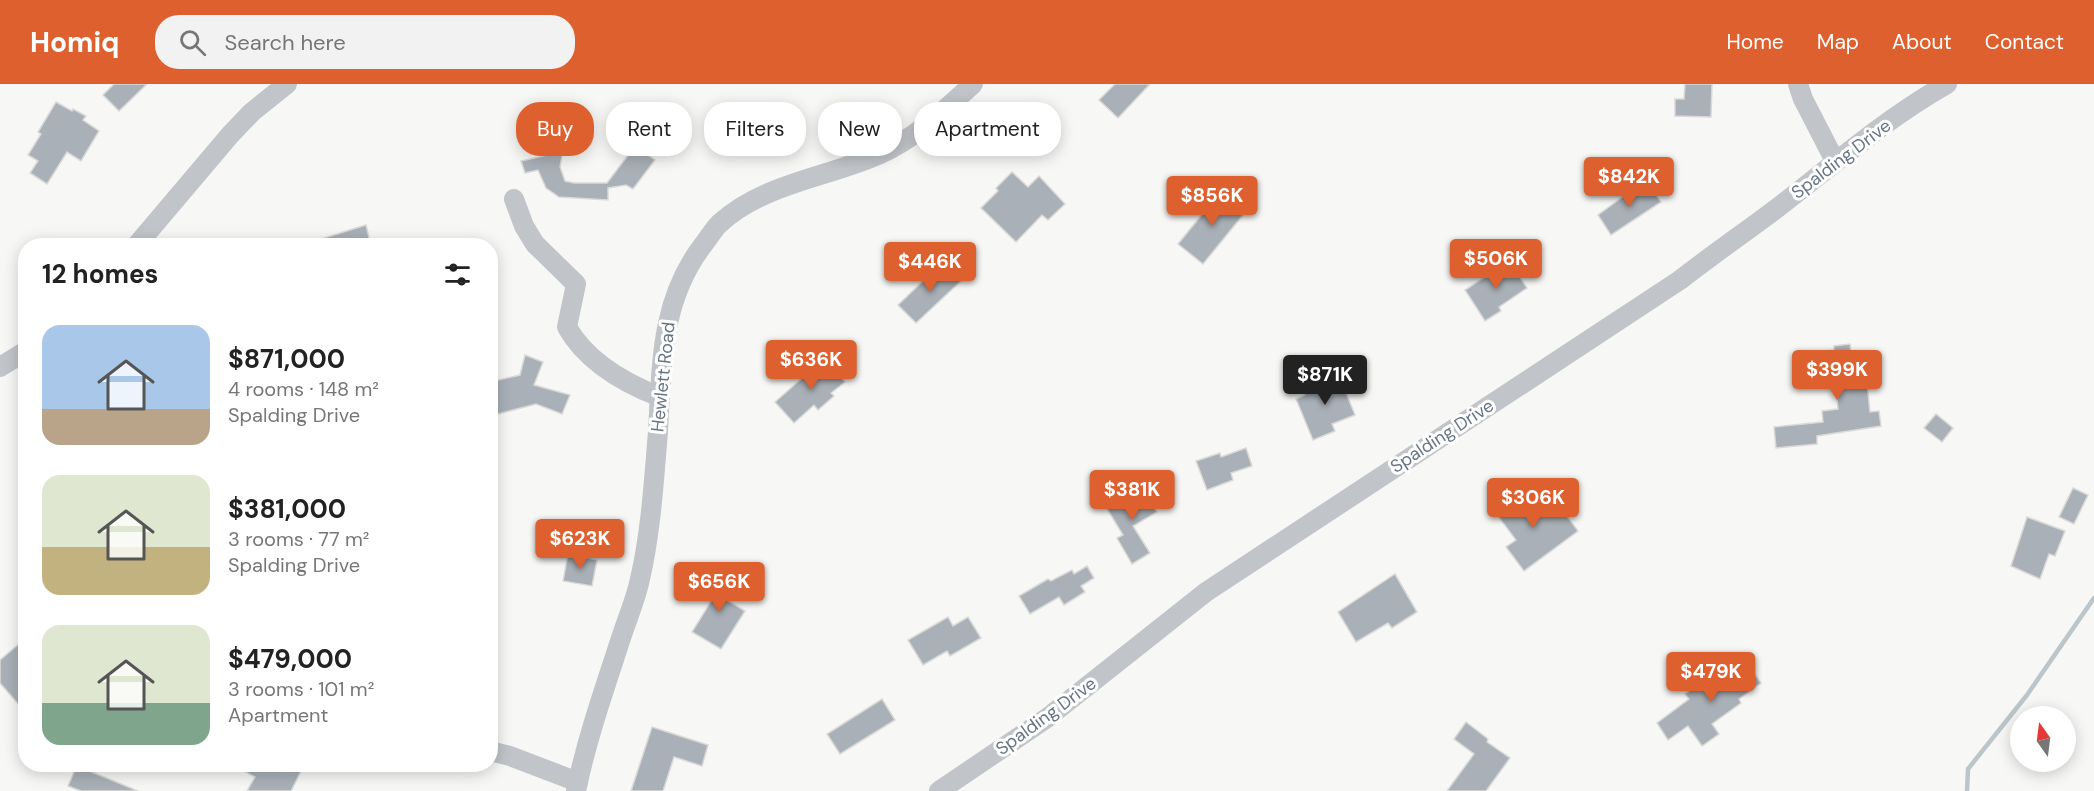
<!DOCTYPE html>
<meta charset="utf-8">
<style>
:root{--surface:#fff;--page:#f2f2f2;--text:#222;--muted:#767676;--accent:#de602e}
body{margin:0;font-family:"DM Sans",sans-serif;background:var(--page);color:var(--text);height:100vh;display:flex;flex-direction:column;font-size:22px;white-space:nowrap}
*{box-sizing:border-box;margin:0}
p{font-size:20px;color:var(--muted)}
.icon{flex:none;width:33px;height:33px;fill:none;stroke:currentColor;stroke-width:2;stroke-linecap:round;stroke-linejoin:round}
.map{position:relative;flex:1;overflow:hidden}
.panel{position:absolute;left:18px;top:154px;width:480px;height:534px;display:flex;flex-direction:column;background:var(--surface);border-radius:24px;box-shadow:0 3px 15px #0003}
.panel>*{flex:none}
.guide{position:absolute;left:516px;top:18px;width:570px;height:54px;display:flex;gap:12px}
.needle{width:39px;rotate:346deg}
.controls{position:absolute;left:2010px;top:622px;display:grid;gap:12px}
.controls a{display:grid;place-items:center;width:66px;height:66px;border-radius:50%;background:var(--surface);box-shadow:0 3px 15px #0003;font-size:30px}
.price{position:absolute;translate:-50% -51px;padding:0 14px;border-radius:6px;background:var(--accent);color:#fff;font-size:20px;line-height:39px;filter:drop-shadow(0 2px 3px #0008)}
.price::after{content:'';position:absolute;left:50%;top:36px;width:18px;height:14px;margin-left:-9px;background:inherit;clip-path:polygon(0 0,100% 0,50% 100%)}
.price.current{background:#222;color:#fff}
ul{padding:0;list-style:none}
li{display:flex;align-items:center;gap:18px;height:150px;padding:0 24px}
li span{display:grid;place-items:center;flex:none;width:168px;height:120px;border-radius:18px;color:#555}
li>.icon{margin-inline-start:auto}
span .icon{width:72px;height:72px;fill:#fffc;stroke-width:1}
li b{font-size:26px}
h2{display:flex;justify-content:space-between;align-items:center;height:72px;padding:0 24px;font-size:26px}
.tag{padding:0 21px;border-radius:24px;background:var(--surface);box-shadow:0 3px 15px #0003;font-size:21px;line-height:54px}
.tag.current{background:var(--accent);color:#fff}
header{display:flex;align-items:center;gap:36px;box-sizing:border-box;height:84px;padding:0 30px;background:var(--accent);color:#fff}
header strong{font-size:28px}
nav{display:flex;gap:33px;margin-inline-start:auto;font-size:21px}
.search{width:420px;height:54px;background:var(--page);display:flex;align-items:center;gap:15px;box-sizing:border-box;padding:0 21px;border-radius:24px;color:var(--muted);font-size:22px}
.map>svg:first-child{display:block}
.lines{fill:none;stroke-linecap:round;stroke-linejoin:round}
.stream{stroke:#bbc5ca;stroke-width:4.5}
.building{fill:#a9b0b7;stroke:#d9d9d7;stroke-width:1.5}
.minor{stroke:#c1c4c8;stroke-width:20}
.labels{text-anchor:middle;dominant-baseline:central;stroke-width:6;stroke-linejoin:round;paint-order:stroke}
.street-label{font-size:18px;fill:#677685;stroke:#fff}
</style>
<header>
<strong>Homiq</strong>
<div class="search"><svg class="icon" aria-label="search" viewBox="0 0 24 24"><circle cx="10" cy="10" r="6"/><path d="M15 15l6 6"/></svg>Search here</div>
<nav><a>Home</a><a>Map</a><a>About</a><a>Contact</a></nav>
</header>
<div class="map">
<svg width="2094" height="707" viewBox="0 0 2094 707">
<rect width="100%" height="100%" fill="#f7f8f5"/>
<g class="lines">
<path class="stream" d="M1967,707l1,-22 59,-74 67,-97"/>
</g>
<g class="building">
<path d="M114,0h33l-28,27 -16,-16z"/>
<path d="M1115,0h35l-32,34 -19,-18z"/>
<path d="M1685,0h27l-1,33 -36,-1v-17h9z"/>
<path d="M56,18l16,9 1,-2 13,7 -3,4 16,11 -18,30 -14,-9 -20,32 -17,-11 8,-12 -10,-6 13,-21 -3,-2z"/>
<path d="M547,48l19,2 -6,33 5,14 9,2h33l28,-37 20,14 -22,29 -7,-4 -18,3v12l-49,-3 -13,-9 -8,-18 -13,3 -4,-12 23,-5z"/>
<path d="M1012,88l16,15 11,-11 26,28 -17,16 -6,-5 -26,27 -35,-34 17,-17 -2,-3z"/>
<path d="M1646,96l15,22 -50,33 -13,-20z"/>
<path d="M1222,106l25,20 -44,54 -25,-20z"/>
<path d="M366,141l5,21h-63v-3z"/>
<path d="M1509,177l18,27 -28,19 2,4 -16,10 -20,-31z"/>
<path d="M943,178l18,19 -45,42 -18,-18z"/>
<path d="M1850,260l1,10 13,-1 6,59 9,-1 2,15 -64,10v8l-41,4 -2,-21 49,-5 -1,-11 16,-2 -4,-38 -12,2v-5l-3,1 -1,-17 16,-2v-4z"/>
<path d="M525,271l18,7 -9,23 36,10 -8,19 -26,-10 -38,10 -8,-23v-9l30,-7z"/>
<path d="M824,275l21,23 -14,11 3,3 -16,14 -4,-5 -20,18 -19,-21z"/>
<path d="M1338,289l17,42 -23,9 3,7 -22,9 -17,-41 9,-4 -3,-8z"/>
<path d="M1936,330l17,14 -11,14 -18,-14z"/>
<path d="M1246,364l6,18 -21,7 2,7 -26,10 -11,-29 24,-8 1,4z"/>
<path d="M1141,402l16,26 -24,14 17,27 -18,11 -15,-26 6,-3 -17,-28 11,-6 -2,-4 14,-8 2,3z"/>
<path d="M2073,404l15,7 -14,29 -15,-7z"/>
<path d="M1509,405l22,29 24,-18 23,31 -54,40 -18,-24 10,-7 -27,-36z"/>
<path d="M2027,433l38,14 -10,25 -6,-2 -9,25 -29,-13z"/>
<path d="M560,439l17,3 -3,18 -17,-4z"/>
<path d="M568,470l29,6 -5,26 -29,-5z"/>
<path d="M1087,482l7,12 -13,8 4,6 -21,13 -5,-8 -29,17 -11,-18 29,-17 3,2 21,-11 2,4z"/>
<path d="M714,487l21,13 -10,15 20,12 -24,38 -29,-17 23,-37 -11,-8z"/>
<path d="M1395,490l22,38 -25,16 -4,-5 -32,19 -18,-30z"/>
<path d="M948,533l5,9 15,-9 13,21 -31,18 -3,-5 -24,14 -15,-25z"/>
<path d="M26,554v75l-26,-30v-23z"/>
<path d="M1743,574l18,25 -22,16 2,4 -29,21 7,10 -17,12 -14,-20 -20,14 -11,-17 32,-24 -4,-5 30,-22 3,4z"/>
<path d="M882,615l13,21 -55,34 -13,-20z"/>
<path d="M1466,638l22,17 -1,3 23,16 -24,33h-39l27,-37 -20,-15z"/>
<path d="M652,643l56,18 -6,21 -28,-9 -11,34h-32z"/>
<path d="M77,681l16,5 -1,2 46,19h-57l-13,-5z"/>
<path d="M233,681h71l-13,26h-44l8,-14z"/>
</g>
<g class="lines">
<g class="minor">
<path d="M1798,0l5,15 32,62"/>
<path d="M514,115l10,27 11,18 41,40 -9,43c19,34 57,56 93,70"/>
<path d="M136,162l94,-111 22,-23 35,-28"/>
<path d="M0,283l26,-16"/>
<path d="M490,667l20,5 68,26"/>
<path d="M576,707c11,-53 29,-104 46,-156 6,-18 14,-37 18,-56 11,-48 14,-99 18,-148 4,-66 2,-130 45,-186 5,-6 10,-15 16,-21 45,-41 107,-46 161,-70 36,-16 64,-44 93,-70"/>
<path d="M939,707l108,-73 159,-126 474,-312c32,-25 64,-47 96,-71 56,-43 109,-90 171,-125"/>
</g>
</g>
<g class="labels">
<g class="street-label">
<text transform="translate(1841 75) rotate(-37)">Spalding Drive</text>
<text transform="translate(663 293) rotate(-84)">Hewlett Road</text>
<text transform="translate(1442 352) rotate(-33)">Spalding Drive</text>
<text transform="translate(1046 632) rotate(-36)">Spalding Drive</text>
</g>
</g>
</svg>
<div class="controls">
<a><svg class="needle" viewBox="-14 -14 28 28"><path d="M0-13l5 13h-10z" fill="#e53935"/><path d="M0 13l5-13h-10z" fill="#767676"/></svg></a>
</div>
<b class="price" style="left:1629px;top:124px">$842K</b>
<b class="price" style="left:1212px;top:143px">$856K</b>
<b class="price" style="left:1496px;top:206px">$506K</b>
<b class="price" style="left:930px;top:209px">$446K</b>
<b class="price" style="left:811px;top:307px">$636K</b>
<b class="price" style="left:1837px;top:317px">$399K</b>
<b class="price current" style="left:1325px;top:322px">$871K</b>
<b class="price" style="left:1132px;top:437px">$381K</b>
<b class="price" style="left:1533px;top:445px">$306K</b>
<b class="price" style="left:580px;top:486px">$623K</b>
<b class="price" style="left:719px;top:529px">$656K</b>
<b class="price" style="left:1711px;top:619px">$479K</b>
<div class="guide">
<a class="tag current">Buy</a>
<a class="tag">Rent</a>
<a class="tag">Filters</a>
<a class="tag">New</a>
<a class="tag">Apartment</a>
</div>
<section class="panel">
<h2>12 homes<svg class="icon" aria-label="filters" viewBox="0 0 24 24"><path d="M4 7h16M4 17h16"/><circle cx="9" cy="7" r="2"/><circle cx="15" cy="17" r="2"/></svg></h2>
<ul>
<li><span style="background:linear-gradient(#a9c7e8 70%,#b9a48a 0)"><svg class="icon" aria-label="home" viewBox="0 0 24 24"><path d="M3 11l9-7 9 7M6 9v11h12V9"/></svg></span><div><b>$871,000</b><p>4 rooms · 148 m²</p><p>Spalding Drive</p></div></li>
<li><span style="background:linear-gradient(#dfe7d0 60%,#c2b280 0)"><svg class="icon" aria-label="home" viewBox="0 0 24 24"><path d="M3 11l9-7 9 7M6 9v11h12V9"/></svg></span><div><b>$381,000</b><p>3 rooms · 77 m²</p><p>Spalding Drive</p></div></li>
<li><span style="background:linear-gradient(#dfe7d0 65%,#7fa58c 0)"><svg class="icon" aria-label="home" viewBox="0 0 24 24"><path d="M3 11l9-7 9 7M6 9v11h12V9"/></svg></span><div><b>$479,000</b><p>3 rooms · 101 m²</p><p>Apartment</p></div></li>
</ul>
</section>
</div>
